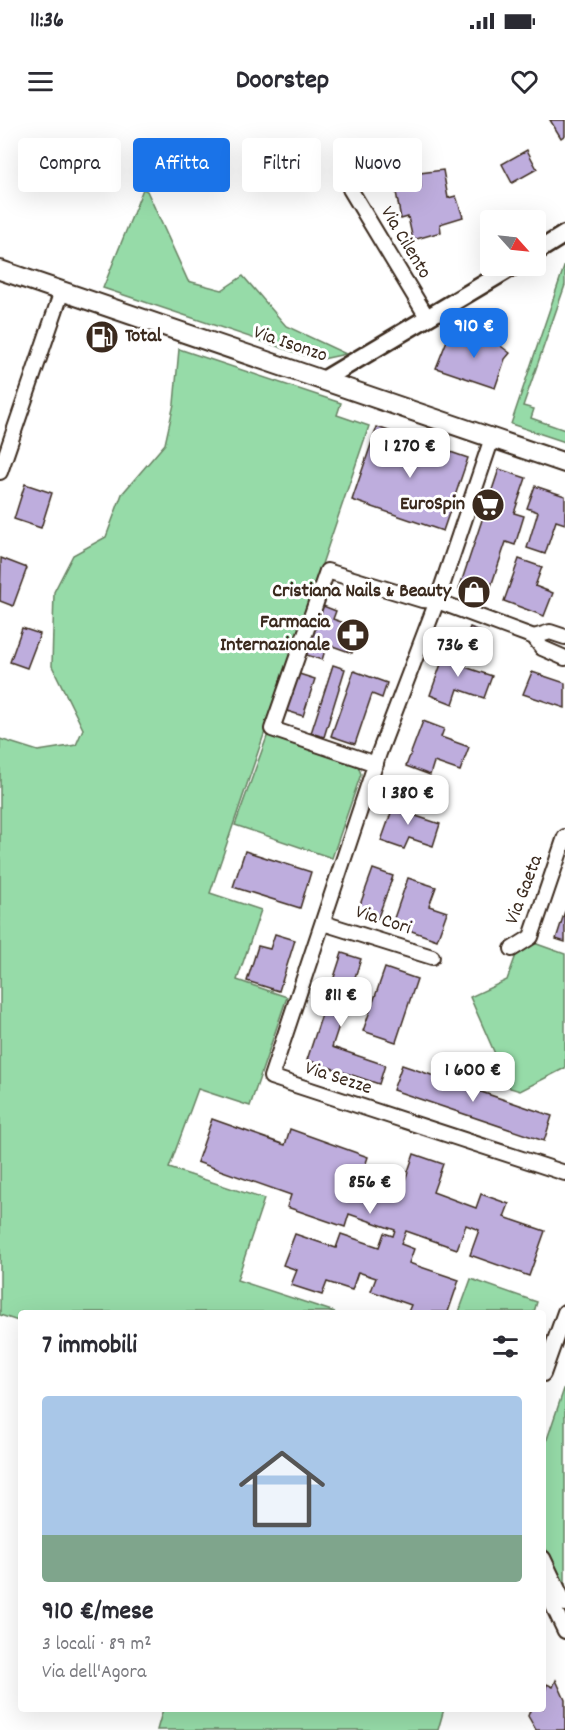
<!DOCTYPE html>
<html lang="it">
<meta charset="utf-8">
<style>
:root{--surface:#fff;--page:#f2f2f3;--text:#2b2b33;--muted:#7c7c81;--accent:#1a73e8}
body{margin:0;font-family:Dekko,sans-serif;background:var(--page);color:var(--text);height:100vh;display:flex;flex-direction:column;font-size:22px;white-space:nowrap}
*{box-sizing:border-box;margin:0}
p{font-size:20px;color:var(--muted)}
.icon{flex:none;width:33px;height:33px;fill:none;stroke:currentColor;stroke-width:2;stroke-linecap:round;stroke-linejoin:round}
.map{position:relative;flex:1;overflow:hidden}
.panel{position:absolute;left:18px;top:1190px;width:528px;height:402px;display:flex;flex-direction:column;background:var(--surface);border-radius:6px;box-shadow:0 6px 24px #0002}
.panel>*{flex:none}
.banner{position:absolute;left:18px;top:18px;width:530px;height:54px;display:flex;gap:12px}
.needle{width:39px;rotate:117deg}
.controls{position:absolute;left:480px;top:90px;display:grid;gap:12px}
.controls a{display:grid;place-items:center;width:66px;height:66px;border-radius:6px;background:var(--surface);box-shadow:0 6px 24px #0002;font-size:30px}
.price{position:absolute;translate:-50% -51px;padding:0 14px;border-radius:12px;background:#fff;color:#222;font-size:20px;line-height:39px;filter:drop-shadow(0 2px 3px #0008)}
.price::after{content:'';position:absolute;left:50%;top:36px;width:18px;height:14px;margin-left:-9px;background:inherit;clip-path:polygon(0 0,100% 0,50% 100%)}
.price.selected{background:var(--accent);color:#fff}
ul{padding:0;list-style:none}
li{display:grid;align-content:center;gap:12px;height:318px;padding:0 24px}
li span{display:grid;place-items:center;height:186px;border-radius:6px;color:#555}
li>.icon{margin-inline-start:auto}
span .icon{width:108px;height:108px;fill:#fffc;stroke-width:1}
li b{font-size:26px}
h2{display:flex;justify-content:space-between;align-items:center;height:72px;padding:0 24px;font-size:26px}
.chip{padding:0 21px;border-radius:6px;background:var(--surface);box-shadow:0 6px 24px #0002;font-size:21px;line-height:54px}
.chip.selected{background:var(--accent);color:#fff}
.status{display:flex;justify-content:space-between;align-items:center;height:42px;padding:0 30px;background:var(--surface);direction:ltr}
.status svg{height:16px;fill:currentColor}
header{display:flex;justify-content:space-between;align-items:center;height:78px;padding:0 24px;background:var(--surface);font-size:27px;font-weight:800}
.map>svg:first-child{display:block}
.green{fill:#96dba8;stroke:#688263;stroke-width:1.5}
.building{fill:#beaddd;stroke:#3b2a1e;stroke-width:1.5}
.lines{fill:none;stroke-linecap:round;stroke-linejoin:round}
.minor-casing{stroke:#3b2a1e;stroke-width:18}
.tertiary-casing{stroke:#3b2a1e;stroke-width:21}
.secondary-casing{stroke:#3b2a1e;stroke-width:22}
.minor{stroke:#fff;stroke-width:14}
.tertiary{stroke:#fff;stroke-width:16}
.secondary{stroke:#fff;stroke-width:18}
.labels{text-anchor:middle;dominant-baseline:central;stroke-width:6;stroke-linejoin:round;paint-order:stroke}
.street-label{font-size:20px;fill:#3b2a1e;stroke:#fff}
.poi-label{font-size:20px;font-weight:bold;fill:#3b2a1e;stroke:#fff;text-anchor:end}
</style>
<div class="status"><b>11:36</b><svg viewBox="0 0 49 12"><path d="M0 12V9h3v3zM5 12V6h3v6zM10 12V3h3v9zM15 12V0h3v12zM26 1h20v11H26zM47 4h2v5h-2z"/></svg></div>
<header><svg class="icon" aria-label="menu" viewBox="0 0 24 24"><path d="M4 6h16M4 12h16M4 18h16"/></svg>Doorstep<svg class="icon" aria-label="heart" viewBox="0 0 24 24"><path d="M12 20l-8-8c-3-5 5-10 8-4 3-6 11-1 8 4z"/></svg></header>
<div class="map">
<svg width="565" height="1610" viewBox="0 0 565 1610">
<rect width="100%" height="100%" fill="#fff"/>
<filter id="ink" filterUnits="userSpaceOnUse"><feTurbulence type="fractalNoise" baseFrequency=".0167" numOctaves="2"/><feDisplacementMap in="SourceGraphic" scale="12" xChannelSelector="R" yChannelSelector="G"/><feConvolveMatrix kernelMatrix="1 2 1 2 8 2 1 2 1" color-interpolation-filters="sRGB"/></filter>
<g filter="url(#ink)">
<g class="green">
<path d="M143,69l4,2 41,90 34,9 21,-14 43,50 60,28 -28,6 -215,-72z"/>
<path d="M565,144v21l-42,121 11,3 -3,9 34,12v12l-54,-18z"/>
<path d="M179,229l162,54 -4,12 32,11 -159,467 51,17 -24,70 50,17 -37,109 -52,-17 -29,79 95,31 -27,81 98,32h-314v10l-21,-7v-576l38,12 38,-6 7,-16 -31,-63 2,-74 19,-37 33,-18 16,-43 43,-50 9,-40z"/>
<path d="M268,614l90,32 3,8 -29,84 -97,-33z"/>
<path d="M534,823l31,11v114l-45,23 -10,-3 -40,-91 37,-17 9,-25z"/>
<path d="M471,1159l66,23 -3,10h-75z"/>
<path d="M565,1266v202l-22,-45v-92z"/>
<path d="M163,1589v-1l281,1 -6,21h-281z"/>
</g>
<g class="building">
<path d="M550,0h15v15l-4,3z"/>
<path d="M527,30l10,19 -25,14 -10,-19z"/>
<path d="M443,50l5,28 8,-2 7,21 -23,7 1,8 -28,8 -5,-23 -7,2 -5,-27 25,-4 -1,-15z"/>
<path d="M477,208l33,25 -5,6 -10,29 -59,-20 12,-30 15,6z"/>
<path d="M377,307l91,31 -25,73 -91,-31z"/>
<path d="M499,349l27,9 -12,35 10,3 -9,29 -9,-3 -19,56 -28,-9z"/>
<path d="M25,364l27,9 -11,35 -27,-9z"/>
<path d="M535,366l30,10v28l-9,-3 -11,33 -18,-6 11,-36 -11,-4z"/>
<path d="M1,438l26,10 -14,38 -13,-5z"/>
<path d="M519,439l23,8 -7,19 18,7 -9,23 -40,-15z"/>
<path d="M318,484l18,7 -3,8 28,10 -9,24 -25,-9 -5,16 -21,-7z"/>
<path d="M470,507l12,5 -3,10 -13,-5z"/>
<path d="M22,508l18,6 -13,34 -17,-6z"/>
<path d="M447,527l23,8 -5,12 27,9 -8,22 -26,-9 -5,15 -23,-9z"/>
<path d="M333,545l12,4 -21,68 -13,-4z"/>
<path d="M354,551l33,12 -5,15 -10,-4 -17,50 -24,-8z"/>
<path d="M532,552l33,11v25l-42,-14z"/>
<path d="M296,553l19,6 -12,37 -19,-6z"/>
<path d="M423,601l21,8 -3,8 28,10 -9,24 -26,-9 -4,13 -24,-9z"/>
<path d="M397,676l20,7 -4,12 27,9 -7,22 -24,-8 -5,11 -23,-8z"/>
<path d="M245,731l66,21 -11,36 -67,-21z"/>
<path d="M373,749l20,7 -16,44 -20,-7z"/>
<path d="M408,758l28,9 -7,19 18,6 -10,28 -45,-16z"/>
<path d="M565,791v31l-9,-3z"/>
<path d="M275,814l20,6 -16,51 -32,-10 11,-35 12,3z"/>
<path d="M342,833l19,6 -29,88 53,18 -6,19 -72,-24z"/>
<path d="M385,848l32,11 -21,63 -33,-11z"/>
<path d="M402,945l150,51 -8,25 -151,-51z"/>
<path d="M212,999l73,26 5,-16 78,28 -4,12 40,14 10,-29 29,10 -10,28 43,16 5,-14 28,10 -5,13 41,14 -16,45 -59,-21 9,-25 -13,-5 -9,24 -51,-18 -5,13 13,5 -5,14 50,17 -11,32h-40l3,-7 -40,-14 5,-13 -18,-6 -6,18 -25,-8 -5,13 -31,-10 6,-15 -14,-5 12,-31 41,14 5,-14 38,13 5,-14 9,3 2,-6 -46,-16 -4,13 -58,-20 4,-12 -94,-33z"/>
<path d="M556,1560l9,20v30h-29l-8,-14 3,-8h12v-16h2l2,-8 6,3z"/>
</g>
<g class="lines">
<defs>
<g id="minor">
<path d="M350,69l77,128"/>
<path d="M492,318l-55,163 -58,152 -108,324 294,96"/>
<path d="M0,352l62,-181"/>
<path d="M534,517l16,-5 15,5"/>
<path d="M376,644l-104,-35 55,-158 95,29 15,1 97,36 8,11 23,10"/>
<path d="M323,803l109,34"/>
<path d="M512,829l19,-12 34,-100"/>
<path d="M543,1254l22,-62"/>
<path d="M543,1438l22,46"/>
<path d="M543,1465l22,46"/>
</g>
<g id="tertiary">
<path d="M536,132l29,-18"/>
<path d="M323,260l191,-114"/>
</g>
<path id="secondary" d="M0,150l565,193"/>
</defs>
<use href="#minor" class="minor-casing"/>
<use href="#tertiary" class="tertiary-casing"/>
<use href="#secondary" class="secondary-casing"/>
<use href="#minor" class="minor"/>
<use href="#tertiary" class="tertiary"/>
<use href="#secondary" class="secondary"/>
</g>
</g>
<defs>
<symbol id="fuel-disc" viewBox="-11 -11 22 22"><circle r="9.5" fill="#3b2a1e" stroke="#fff"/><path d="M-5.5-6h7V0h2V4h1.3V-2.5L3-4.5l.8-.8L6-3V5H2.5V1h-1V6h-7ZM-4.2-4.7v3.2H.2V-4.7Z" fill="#fff"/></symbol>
<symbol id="supermarket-disc" viewBox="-11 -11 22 22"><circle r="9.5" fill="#3b2a1e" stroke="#fff"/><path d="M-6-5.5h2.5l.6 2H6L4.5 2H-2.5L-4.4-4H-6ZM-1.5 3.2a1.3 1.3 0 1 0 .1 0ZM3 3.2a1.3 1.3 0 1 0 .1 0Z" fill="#fff"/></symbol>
<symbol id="shop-disc" viewBox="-11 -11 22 22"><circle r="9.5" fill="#3b2a1e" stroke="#fff"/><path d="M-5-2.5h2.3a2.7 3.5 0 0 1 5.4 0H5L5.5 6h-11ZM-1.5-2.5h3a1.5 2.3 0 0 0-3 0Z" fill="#fff"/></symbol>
<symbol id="pharmacy-disc" viewBox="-11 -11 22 22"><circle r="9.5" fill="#3b2a1e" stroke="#fff"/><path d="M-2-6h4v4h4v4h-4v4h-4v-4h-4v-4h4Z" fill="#fff"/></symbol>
</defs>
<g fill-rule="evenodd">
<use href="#fuel-disc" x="83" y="198" width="38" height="38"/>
<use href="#supermarket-disc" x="469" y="366" width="38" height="38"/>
<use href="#shop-disc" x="455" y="453" width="38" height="38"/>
<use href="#pharmacy-disc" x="334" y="496" width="38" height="38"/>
</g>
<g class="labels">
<g class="street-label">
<text transform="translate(405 123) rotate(59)">Via Cilento</text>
<text transform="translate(290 225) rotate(19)">Via Isonzo</text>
<text transform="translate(525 770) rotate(-69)">Via Gaeta</text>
<text transform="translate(383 801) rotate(18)">Via Cori</text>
<text transform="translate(338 959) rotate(18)">Via Sezze</text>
</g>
<g class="poi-label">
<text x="125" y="217" text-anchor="start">Total</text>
<text x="465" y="385">EuroSpin</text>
<text x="451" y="472">Cristiana Nails &amp; Beauty</text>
<text x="330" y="503">Farmacia<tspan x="330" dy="23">Internazionale</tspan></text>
</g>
</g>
</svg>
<div class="controls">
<a><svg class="needle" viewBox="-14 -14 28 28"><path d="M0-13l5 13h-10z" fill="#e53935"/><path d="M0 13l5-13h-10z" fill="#7c7c81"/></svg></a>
</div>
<b class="price selected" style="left:474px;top:239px">910 €</b>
<b class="price" style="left:410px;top:359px">1 270 €</b>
<b class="price" style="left:458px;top:558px">736 €</b>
<b class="price" style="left:408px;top:706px">1 380 €</b>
<b class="price" style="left:341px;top:908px">811 €</b>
<b class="price" style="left:473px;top:983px">1 600 €</b>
<b class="price" style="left:370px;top:1095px">856 €</b>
<div class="banner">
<a class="chip">Compra</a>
<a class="chip selected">Affitta</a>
<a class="chip">Filtri</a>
<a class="chip">Nuovo</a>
</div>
<section class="panel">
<h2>7 immobili<svg class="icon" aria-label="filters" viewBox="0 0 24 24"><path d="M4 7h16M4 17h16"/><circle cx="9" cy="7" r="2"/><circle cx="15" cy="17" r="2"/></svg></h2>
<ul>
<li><span style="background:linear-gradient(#a9c7e8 75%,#7fa58c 0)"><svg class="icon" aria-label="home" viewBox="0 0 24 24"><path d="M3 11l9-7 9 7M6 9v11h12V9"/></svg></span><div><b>910 €/mese</b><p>3 locali · 89 m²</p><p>Via dell'Agora</p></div></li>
</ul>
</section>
</div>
